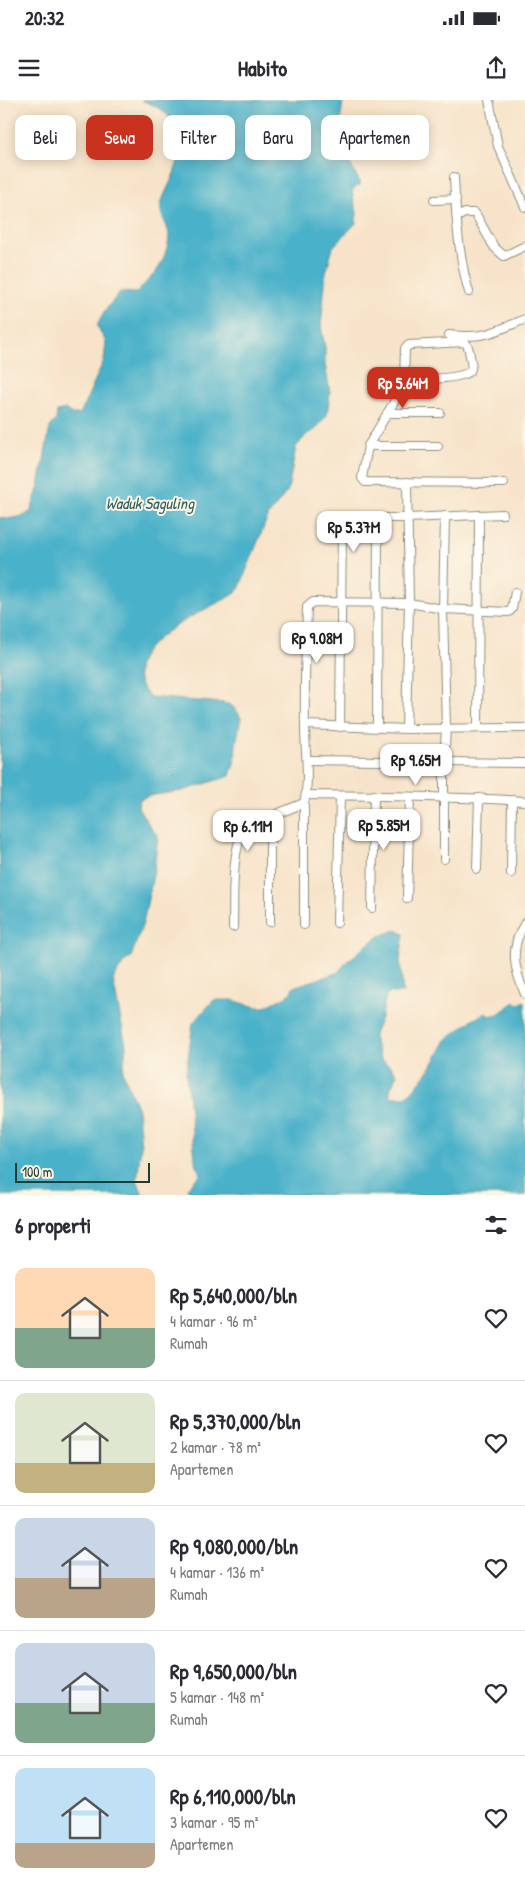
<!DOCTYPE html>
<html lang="id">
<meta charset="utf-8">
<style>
:root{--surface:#fff;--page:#f2f2f3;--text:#2b2b33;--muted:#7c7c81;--line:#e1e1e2;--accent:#c8321e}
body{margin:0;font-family:"Patrick Hand",sans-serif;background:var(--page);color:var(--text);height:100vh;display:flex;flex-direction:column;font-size:19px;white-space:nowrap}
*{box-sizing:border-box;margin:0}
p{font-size:16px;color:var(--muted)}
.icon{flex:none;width:28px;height:28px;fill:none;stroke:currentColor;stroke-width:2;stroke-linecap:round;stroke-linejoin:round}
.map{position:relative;height:1095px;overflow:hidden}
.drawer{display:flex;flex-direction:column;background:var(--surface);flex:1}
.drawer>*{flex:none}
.banner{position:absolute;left:15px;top:15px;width:495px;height:45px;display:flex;gap:10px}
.scale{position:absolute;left:15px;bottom:12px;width:135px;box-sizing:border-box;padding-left:5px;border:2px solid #1f3d34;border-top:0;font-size:14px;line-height:18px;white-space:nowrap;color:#1f3d34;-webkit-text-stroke:4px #fcf5e5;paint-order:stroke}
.price{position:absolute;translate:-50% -42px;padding:0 11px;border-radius:10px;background:#fff;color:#222;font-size:16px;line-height:32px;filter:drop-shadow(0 1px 2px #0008)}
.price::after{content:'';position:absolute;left:50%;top:30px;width:15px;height:11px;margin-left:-8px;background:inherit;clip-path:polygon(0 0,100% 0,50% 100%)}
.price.on{background:var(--accent);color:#fff}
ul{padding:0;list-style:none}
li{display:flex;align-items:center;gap:15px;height:125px;padding:0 15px}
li+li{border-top:1px solid var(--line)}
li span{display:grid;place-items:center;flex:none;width:140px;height:100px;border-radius:10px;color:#555}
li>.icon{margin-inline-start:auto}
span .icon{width:60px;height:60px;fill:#fffc;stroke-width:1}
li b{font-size:21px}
h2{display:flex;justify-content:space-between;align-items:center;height:60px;padding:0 15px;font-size:21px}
.tag{padding:0 18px;border-radius:10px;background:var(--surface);box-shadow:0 2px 12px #0003;font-size:18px;line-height:45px}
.tag.on{background:var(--accent);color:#fff}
.status{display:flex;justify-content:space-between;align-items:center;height:35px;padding:0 25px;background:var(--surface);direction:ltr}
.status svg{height:14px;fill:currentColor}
header{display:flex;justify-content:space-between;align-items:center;height:65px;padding:0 15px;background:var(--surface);font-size:22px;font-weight:700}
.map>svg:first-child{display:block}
.water{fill:#4ab1c9;stroke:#34777e}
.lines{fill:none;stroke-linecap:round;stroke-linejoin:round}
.minor-casing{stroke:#8b907e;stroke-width:10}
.minor{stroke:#fff;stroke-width:8}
.labels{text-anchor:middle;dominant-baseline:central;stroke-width:4;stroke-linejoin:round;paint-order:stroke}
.water-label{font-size:16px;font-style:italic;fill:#2c6061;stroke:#fcf5e5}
</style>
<div class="status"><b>20:32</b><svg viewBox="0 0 49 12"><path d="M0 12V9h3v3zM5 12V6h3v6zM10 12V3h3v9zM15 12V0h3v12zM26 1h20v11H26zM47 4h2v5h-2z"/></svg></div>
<header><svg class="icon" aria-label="menu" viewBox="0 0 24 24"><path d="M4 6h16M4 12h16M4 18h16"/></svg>Habito<svg class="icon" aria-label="share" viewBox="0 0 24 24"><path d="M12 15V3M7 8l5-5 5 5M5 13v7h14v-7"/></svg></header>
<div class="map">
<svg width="525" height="1095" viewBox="0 0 525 1095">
<rect width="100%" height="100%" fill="#fcf5e5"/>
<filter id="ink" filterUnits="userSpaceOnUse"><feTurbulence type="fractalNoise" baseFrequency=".02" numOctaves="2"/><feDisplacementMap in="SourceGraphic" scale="10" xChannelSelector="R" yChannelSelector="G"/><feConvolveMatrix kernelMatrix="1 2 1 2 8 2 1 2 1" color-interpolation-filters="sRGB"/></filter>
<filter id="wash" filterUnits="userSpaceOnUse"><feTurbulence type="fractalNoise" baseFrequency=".0096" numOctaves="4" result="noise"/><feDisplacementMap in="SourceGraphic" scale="20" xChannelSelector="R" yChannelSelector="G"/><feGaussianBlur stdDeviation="1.12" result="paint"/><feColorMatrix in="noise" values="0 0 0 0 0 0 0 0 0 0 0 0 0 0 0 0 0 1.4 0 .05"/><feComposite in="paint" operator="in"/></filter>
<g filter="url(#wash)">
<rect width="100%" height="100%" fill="#f7e3c9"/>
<g class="water">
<path d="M141,0h202l-5,42 1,9 10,4 2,11 10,18 -7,4 -2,4 5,21 -1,10 -23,24 -7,25 -5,55 4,20v17l5,29 -3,22 -12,15 -8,4 -11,13 -8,43 -20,26 -29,73 -6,6c-31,17 -129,56 -83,102l73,6 8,2 6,6 4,7 -5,26 -1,16 -5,16 -48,15 -34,5 -8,3 -2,8 15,24 5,4 -4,35 -11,53 -12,34 -7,5 -11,18 13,66 -3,26 15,38 3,36 -4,34 6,15h-143v-678l7,2 17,-3 7,-5 8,-25 11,-59 6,-7 1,-8 8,-3 7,5h8l24,-54 2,-18 -9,-16 7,-14 16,-20 17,1c5,-7 12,-13 18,-20 7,-7 17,-34 13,-43 -3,-11 -10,-16 -6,-29 3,-9 9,-19 12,-28 14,-36 4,-60 -33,-73z"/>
<path d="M396,830l8,4 -4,26 3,33h-14l-3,3 -5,22 -7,16 1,9 6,16 11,9 5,6 -7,16v4l3,3h13l9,-9 15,-19 16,-29 25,-19 14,-8 5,3 8,-2 17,-12 4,2 6,-3v194h-335l-3,-7 13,-13 -5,-16 -9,-86 7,-50 21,-23h18l24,7h9l25,-13 3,-7 44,-14 11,-12 19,-16 13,-9z"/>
</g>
</g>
<g filter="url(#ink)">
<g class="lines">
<defs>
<g id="minor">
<path d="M489,0l9,46 27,61"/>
<path d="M454,77c2,37 4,78 15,115"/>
<path d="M434,100l22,-1"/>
<path d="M457,117l8,-4h10l19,34 10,9 21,-10"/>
<path d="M449,235c34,4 46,-3 76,-16"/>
<path d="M387,313h53"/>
<path d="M368,346l36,-61v-4c12,-1 59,-2 66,-10 3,-4 1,-10 0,-15 -1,-5 -1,-10 -5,-14l-56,3 -4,3 -1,33"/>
<path d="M438,346h-70l-6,32 3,4 139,1"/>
<path d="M305,625l101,4 119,-1"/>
<path d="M340,627l2,-202 5,-7h60l96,-4"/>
<path d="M377,628l1,-210"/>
<path d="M478,628l1,-213"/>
<path d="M406,629l3,-126 -2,-121"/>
<path d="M307,660l218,3"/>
<path d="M306,695c73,1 146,1 219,6"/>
<path d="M444,759v-96l2,-34 -3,-120 2,-93"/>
<path d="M477,769l2,-71"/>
<path d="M511,773l1,-73"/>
<path d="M407,798l3,-101"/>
<path d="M372,808l2,-113"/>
<path d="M270,822v-104"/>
<path d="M337,823l3,-127"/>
<path d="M525,823c-16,25 -11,46 0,71"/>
<path d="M304,825v-122c6,-24 1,-51 1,-76 -1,-40 1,-80 2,-120l6,-5 96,1 34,6 66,3 3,-3 3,-17"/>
<path d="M233,827c1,-25 -3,-83 14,-101l57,-23"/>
</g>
</defs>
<use href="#minor" class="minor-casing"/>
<use href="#minor" class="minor"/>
</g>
</g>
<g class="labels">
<g class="water-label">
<text x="150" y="403">Waduk Saguling</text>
</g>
</g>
</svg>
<div class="scale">100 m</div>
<b class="price on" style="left:403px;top:309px">Rp 5.64M</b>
<b class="price" style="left:354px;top:453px">Rp 5.37M</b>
<b class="price" style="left:317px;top:564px">Rp 9.08M</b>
<b class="price" style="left:416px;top:686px">Rp 9.65M</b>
<b class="price" style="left:384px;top:751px">Rp 5.85M</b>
<b class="price" style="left:248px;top:752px">Rp 6.11M</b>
<div class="banner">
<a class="tag">Beli</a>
<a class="tag on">Sewa</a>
<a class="tag">Filter</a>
<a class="tag">Baru</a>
<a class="tag">Apartemen</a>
</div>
</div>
<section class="drawer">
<h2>6 properti<svg class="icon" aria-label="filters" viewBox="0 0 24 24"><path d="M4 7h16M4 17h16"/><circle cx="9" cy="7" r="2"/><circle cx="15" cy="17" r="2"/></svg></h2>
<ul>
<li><span style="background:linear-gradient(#ffd9b3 60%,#7fa58c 0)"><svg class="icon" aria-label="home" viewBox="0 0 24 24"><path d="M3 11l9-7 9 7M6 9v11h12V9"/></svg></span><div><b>Rp 5,640,000/bln</b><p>4 kamar · 96 m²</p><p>Rumah</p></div><svg class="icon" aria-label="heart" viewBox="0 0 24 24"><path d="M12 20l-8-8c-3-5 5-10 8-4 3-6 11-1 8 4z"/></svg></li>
<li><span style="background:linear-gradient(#dfe7d0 70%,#c2b280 0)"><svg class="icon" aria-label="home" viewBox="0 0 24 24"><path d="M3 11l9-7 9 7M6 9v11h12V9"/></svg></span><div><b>Rp 5,370,000/bln</b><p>2 kamar · 78 m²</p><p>Apartemen</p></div><svg class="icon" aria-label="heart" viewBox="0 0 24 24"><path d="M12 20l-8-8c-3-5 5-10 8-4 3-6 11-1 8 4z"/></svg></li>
<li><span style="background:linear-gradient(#c9d6e8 60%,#b9a48a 0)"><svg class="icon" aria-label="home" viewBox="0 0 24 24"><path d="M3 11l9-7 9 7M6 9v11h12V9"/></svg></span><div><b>Rp 9,080,000/bln</b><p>4 kamar · 136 m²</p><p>Rumah</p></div><svg class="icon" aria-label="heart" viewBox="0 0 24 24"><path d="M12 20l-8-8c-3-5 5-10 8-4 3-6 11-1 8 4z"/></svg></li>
<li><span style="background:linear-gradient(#c9d6e8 60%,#7fa58c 0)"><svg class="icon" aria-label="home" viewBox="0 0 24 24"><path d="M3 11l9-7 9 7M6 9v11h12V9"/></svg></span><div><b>Rp 9,650,000/bln</b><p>5 kamar · 148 m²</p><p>Rumah</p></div><svg class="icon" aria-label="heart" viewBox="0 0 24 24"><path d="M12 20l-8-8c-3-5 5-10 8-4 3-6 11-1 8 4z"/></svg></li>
<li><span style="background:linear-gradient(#bfe0f5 75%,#b9a48a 0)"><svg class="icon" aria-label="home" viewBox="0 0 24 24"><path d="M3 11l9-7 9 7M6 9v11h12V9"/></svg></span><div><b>Rp 6,110,000/bln</b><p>3 kamar · 95 m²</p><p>Apartemen</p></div><svg class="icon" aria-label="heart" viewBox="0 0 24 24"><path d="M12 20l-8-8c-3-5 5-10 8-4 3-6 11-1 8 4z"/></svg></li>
</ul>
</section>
